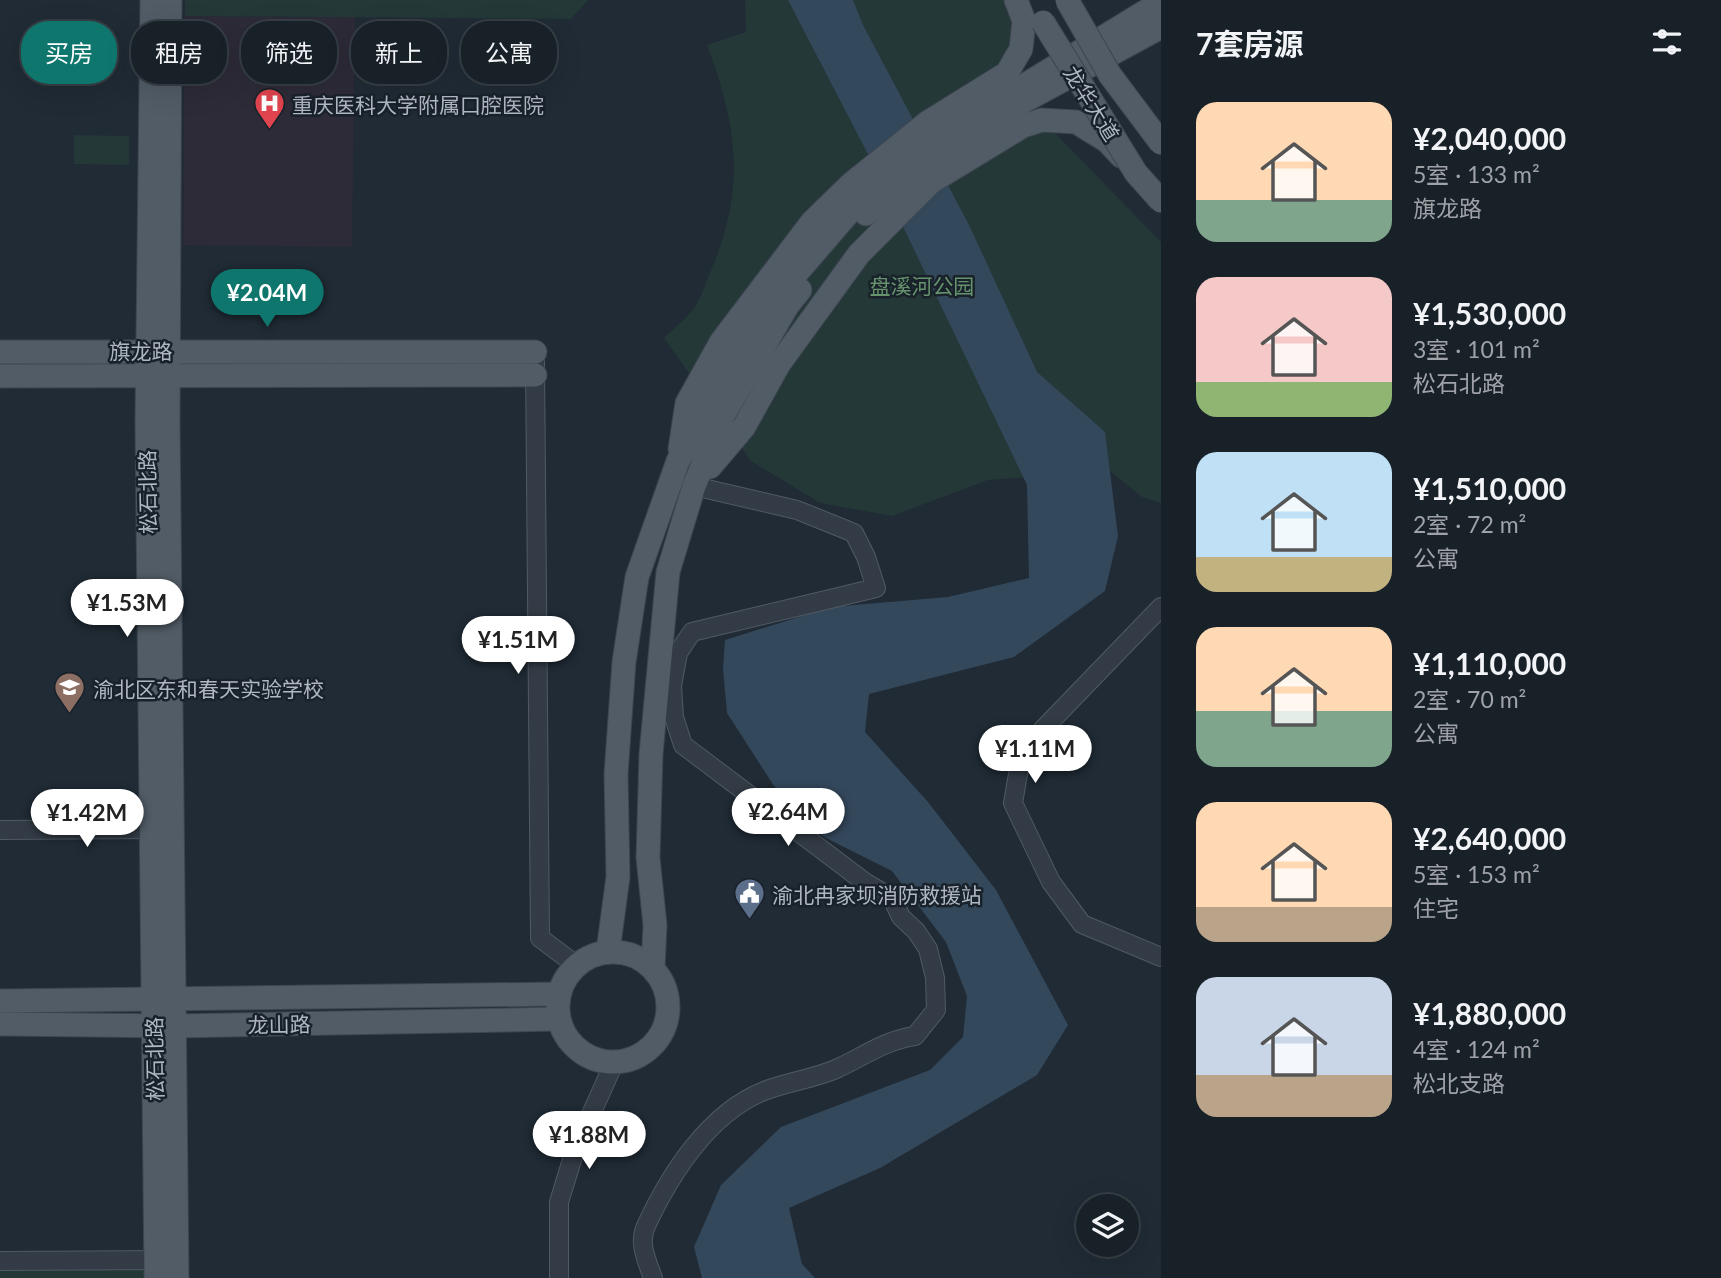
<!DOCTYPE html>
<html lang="zh">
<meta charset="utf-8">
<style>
:root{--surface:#182028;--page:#252d34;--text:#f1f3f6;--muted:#9fa3a8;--line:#363e45;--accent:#0f766e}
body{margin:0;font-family:Lato,"Noto Sans SC",sans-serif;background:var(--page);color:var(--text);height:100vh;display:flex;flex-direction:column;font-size:26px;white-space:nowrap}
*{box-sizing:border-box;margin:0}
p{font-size:23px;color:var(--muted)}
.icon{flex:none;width:38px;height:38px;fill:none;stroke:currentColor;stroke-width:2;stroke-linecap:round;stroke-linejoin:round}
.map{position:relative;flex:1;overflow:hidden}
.panel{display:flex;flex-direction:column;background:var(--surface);width:560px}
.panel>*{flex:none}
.banner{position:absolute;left:21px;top:21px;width:665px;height:63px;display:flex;gap:14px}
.tools{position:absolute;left:1076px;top:1194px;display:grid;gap:14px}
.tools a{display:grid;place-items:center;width:63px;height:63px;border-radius:50%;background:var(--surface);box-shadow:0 7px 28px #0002,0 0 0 2px var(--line);font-size:35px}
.price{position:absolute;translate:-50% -60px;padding:0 16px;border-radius:24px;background:#fff;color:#222;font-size:23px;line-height:46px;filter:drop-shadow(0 2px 4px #0008)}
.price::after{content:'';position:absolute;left:50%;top:42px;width:21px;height:16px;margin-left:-10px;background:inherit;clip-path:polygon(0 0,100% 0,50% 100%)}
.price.current{background:var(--accent);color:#fff}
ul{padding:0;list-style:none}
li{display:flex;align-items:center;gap:21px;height:175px;padding:0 35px}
li span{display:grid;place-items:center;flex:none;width:196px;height:140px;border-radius:21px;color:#555}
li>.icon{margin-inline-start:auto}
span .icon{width:84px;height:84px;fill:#fffc;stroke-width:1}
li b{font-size:30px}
h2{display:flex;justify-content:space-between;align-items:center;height:84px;padding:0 35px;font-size:30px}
.chip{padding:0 24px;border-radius:28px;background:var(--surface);box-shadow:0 7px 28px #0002,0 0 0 2px var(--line);font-size:24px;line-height:63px}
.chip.current{background:var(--accent);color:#fff}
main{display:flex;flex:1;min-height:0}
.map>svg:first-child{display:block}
.medical{fill:#2c2b37}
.green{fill:#233837}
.water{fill:#34485c}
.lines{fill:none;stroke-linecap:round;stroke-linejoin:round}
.minor-casing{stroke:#515a64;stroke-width:20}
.major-casing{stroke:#3d4550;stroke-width:25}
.minor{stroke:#333c46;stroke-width:18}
.major{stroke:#515c66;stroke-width:23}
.major-bridge-casing{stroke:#3d4550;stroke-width:25;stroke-linecap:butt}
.major-bridge{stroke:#515c66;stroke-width:23}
.labels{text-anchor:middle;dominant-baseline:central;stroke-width:5;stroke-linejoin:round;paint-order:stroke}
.street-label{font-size:21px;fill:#aeb7c3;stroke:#19222a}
.poi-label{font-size:21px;fill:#aeb7c3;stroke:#19222a;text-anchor:start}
.park-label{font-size:21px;fill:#66926d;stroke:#19222a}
</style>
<main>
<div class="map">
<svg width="1161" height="1278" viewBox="0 0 1161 1278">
<rect width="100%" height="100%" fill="#202b35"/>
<path class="medical" d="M185,16l170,1 -3,230 -169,-2z"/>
<g class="green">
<path d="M185,0h403l-17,19 -386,-3z"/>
<path d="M745,0h263c12,27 5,50 -14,70l167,172v261l-19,-6 -32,-26 -122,9 -96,36 -72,-13 -69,-42 -87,-123c10,-10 22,-19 30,-30 8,-11 12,-27 18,-40 34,-81 25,-143 -5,-223l39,-13z"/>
<path d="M74,135l55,1v29l-55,-1z"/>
<path d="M153,1266v12h-153v-11z"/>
</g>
<path class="water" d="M788,0h65l10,25 106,200 68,147 68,60 13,104 -13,55 -91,66 -145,37 -4,38 63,70 68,88 72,135 -31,50 -157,93 -91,40 13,56 13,14h-113l-8,-31 27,-62 60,-58 149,-57 33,-33 4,-41 -21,-54 -54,-71 -70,-35 -48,-50 -47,-73 -4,-44 2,-29 106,-33 117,-10 81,-19 -2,-93 -155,-323z"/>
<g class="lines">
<defs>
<g id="minor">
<path d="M535,362l5,576 36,27"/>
<path d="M1161,607l-139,144 -9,52 38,79 31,42 79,33"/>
<path d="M0,830l161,-1"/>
<path d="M0,1261l168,-1"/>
<path d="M559,1278v-76l16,-52 39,-87"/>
<path d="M653,1278c-6,-17 -15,-35 -7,-52 24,-52 63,-113 118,-135 23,-9 49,-12 72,-22 27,-12 49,-29 79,-33l21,-26 -1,-32 -7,-29 -12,-18 -15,-14 -9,-19 -26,-15 -183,-138 -9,-28 -2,-31 6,-33 14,-21 184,-44 -10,-31 -12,-24 -57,-23 -103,-24"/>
</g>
<g id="major">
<path d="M152,0l-5,422 9,856"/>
<path d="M170,0l-2,422 9,856"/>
<path d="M866,214l138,-102 157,-85"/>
<path d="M0,352h535"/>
<path d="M0,376l535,-1"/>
<path d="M680,449l7,-46 34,-61 91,-120 39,-38 77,-62 79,-49 14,-24 3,-28 -8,-21"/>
<path d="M710,467l34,-40 35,-63 80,-110 72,-72 92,-56 19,-6 34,2 31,19 14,15"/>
<path d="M608,951l10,-74 -2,-103 8,-112 13,-85 41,-116 29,-48 25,-55 32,-47 100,-116 79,-60 218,-133"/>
<circle cx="613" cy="1007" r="55"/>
<path d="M653,968l2,-43 -7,-67 3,-104 17,-182 26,-86 30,-72 64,-109 12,-15"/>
<path d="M0,1001l558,-7"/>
<path d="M0,1024l176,2 382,-7"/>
</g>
</defs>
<use href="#minor" class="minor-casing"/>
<use href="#major" class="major-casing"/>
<use href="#minor" class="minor"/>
<use href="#major" class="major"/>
<defs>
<g id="major-bridge">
<path d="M1067,0l43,75 51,68"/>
<path d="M1043,22l93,151 25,28"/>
</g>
</defs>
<use href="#major-bridge" class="major-bridge-casing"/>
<use href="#major-bridge" class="major-bridge"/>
</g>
<defs>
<symbol id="hospital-pin" viewBox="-11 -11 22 30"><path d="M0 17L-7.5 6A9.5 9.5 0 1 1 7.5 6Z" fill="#e0444e" stroke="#19222a"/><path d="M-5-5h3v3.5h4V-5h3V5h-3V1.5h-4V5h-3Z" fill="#fff"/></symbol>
<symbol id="school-pin" viewBox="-11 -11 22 30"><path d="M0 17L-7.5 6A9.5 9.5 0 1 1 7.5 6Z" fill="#8d6e63" stroke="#19222a"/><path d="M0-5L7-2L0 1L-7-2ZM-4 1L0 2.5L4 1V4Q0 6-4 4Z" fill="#fff"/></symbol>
<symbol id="civic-pin" viewBox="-11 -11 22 30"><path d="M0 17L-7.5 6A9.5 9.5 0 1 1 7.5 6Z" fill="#5c6f8a" stroke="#19222a"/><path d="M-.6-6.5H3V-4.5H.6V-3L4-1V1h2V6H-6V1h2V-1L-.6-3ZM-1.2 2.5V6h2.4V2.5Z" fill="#fff"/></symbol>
</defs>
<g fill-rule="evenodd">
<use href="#hospital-pin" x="252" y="86" width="35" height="47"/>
<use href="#school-pin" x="52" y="670" width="35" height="47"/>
<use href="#civic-pin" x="732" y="876" width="35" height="47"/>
</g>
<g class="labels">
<g class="street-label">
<text transform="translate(1092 103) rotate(58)">龙华大道</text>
<text x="141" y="350">旗龙路</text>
<text transform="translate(147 492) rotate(-91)">松石北路</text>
<text transform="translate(279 1024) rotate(-1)">龙山路</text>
<text transform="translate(154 1059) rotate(-91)">松石北路</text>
</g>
<g class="poi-label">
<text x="292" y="104">重庆医科大学附属口腔医院</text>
<text x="93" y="688">渝北区东和春天实验学校</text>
<text x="772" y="894">渝北冉家坝消防救援站</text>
</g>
<g class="park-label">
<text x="922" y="285">盘溪河公园</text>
</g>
</g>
</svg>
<div class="tools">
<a><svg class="icon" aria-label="layers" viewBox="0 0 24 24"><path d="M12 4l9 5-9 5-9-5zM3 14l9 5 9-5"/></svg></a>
</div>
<b class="price current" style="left:267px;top:329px">¥2.04M</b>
<b class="price" style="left:127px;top:639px">¥1.53M</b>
<b class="price" style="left:518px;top:676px">¥1.51M</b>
<b class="price" style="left:1035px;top:785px">¥1.11M</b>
<b class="price" style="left:788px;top:848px">¥2.64M</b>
<b class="price" style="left:87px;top:849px">¥1.42M</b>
<b class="price" style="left:589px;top:1171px">¥1.88M</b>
<div class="banner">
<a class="chip current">买房</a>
<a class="chip">租房</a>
<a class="chip">筛选</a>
<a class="chip">新上</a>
<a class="chip">公寓</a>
</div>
</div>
<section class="panel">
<h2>7套房源<svg class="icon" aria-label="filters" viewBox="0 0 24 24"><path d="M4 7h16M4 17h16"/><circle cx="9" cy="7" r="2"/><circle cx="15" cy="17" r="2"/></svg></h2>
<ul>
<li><span style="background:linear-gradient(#ffd9b3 70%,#7fa58c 0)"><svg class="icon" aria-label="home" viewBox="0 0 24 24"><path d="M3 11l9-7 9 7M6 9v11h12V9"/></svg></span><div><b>¥2,040,000</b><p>5室 · 133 m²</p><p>旗龙路</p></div></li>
<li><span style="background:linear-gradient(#f6c9c9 75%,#8fb573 0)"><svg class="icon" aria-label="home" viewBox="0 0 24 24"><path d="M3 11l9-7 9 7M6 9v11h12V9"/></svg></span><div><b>¥1,530,000</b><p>3室 · 101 m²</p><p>松石北路</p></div></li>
<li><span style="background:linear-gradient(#bfe0f5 75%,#c2b280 0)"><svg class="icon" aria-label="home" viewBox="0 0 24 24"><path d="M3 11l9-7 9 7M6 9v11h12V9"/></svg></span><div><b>¥1,510,000</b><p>2室 · 72 m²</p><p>公寓</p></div></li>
<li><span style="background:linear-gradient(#ffd9b3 60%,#7fa58c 0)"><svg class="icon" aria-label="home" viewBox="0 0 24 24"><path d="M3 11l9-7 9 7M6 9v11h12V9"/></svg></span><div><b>¥1,110,000</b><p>2室 · 70 m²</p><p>公寓</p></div></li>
<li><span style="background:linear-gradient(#ffd9b3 75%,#b9a48a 0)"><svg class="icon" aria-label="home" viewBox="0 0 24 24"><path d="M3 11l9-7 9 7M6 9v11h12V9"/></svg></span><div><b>¥2,640,000</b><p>5室 · 153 m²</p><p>住宅</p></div></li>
<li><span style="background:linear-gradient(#c9d6e8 70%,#b9a48a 0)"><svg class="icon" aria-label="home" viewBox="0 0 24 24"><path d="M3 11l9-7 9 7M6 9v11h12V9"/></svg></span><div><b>¥1,880,000</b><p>4室 · 124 m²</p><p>松北支路</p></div></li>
</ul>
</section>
</main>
